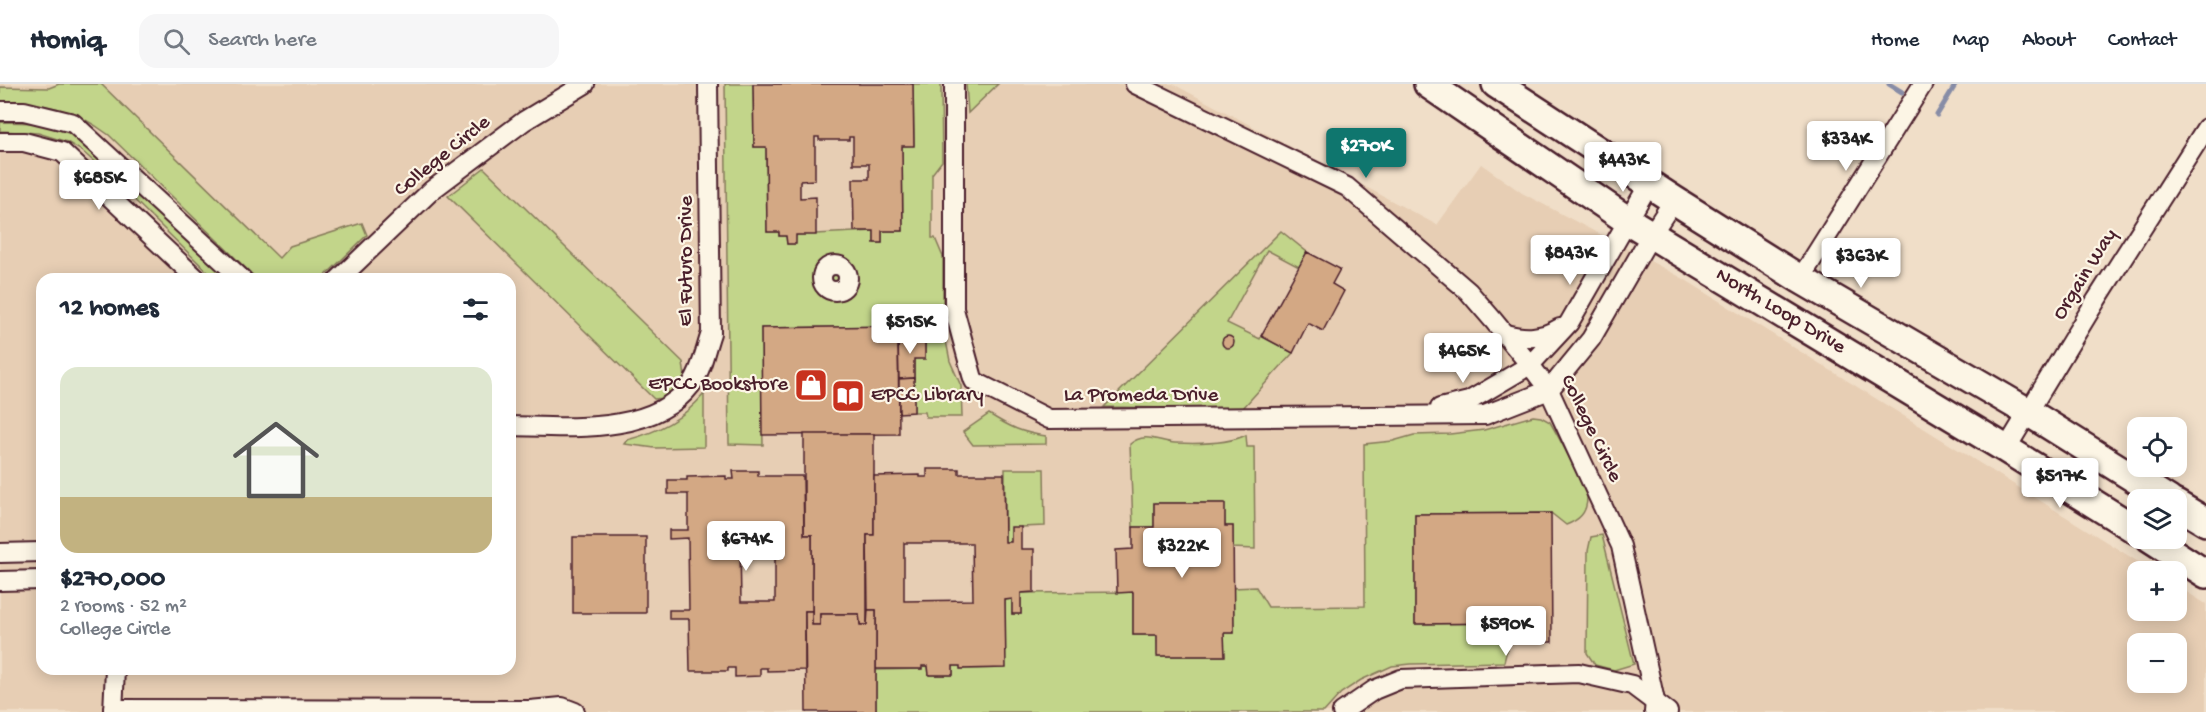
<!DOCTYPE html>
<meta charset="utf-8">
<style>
:root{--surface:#fff;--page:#f6f6f7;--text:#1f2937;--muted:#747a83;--line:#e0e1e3;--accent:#0f766e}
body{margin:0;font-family:"Gochi Hand",sans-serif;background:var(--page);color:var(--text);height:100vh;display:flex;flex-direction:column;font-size:22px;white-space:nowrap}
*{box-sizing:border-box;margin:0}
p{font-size:20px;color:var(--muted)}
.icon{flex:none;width:33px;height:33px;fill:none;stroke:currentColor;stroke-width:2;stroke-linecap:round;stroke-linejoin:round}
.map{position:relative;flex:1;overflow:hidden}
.sheet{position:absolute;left:36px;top:189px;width:480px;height:402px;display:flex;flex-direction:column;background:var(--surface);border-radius:18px;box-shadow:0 3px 15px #0003}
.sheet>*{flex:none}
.buttons{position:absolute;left:2127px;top:333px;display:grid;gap:12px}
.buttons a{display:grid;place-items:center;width:60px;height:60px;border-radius:12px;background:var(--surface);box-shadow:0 3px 15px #0003;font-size:30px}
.price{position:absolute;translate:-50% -51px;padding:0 14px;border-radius:6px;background:#fff;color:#222;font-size:20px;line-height:39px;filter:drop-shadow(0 2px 3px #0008)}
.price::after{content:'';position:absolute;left:50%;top:36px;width:18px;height:14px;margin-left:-9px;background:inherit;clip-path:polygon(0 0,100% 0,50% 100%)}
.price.selected{background:var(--accent);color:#fff}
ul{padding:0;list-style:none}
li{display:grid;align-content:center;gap:12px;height:318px;padding:0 24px}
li+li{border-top:2px solid var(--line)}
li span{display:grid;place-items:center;height:186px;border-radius:18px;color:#555}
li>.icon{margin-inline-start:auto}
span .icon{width:108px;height:108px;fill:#fffc;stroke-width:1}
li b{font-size:26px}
h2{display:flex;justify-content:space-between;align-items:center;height:72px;padding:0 24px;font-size:26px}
header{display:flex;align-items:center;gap:36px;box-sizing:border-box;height:84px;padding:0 30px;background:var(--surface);border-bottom:2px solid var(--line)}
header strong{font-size:28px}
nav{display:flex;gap:33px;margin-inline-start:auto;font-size:21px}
.search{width:420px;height:54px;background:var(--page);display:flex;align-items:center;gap:15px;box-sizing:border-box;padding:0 21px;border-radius:18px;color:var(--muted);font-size:22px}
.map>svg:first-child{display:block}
.built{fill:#e7ceb4;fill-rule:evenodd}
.green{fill:#c2d58a;stroke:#867a5a;stroke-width:1.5}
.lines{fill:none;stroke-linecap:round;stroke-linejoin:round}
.stream{stroke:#878ca6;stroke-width:5}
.building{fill:#d3a884;stroke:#4a1f2b;stroke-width:1.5;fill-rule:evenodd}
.street-casing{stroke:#4a1f2b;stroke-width:22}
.secondary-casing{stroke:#4a1f2b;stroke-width:32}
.street{stroke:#fcf5e5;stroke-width:18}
.secondary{stroke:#fcf5e5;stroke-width:27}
.labels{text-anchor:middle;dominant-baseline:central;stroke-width:4.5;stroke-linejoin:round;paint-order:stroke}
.street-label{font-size:21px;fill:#4a1f2b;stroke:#fcf5e5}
.poi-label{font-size:21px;fill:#4a1f2b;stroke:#fcf5e5;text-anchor:end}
</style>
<header>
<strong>Homiq</strong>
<div class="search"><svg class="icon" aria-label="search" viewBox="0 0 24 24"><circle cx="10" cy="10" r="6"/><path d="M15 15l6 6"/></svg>Search here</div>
<nav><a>Home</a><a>Map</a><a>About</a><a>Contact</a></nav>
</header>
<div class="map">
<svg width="2206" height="628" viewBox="0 0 2206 628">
<rect width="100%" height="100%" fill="#f0dec8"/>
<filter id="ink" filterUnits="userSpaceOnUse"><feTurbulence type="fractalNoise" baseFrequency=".0167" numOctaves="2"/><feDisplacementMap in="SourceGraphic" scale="12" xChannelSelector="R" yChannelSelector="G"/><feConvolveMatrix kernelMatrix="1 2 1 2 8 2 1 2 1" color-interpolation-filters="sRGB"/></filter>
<g filter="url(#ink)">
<path class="built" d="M0,0h1173l264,141 44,-61 41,29 162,86 469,292 -15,1v38h38l1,-24 29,18v108h-2206zM42,195h468v390h-468zM2138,560h38v38h-38z"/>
<g class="green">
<path d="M59,0h42l178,174 11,-12 72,-23 5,12 -45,44h-65l-148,-144c-36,-27 -65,-33 -109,-32v-16l49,1z"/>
<path d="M725,0h28l1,63h12l1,85h12v4h7l1,8h8l1,-9 78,-4v12h8v-12h21l-1,-85 12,-1 -1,-61h28l1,77 -10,13v64h3l8,19v69l7,35 11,25 1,31h-36l-1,-5h-11v-53l11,-1v-20h-27v-12l-137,2 2,117 -34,-1z"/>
<path d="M966,0h32l-30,29z"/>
<path d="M0,38l40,1 31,11 16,9 29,25 112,111h-13l-106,-104 -27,-24 -15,-9 -29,-9 -38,-2z"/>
<path d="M484,84l199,194 2,16 -21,20 -10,1 -206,-203z"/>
<path d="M1281,147l26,21 -8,15 -32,-17 -40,73 33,16 1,-3 32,17 -51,56 -138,-2z"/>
<path d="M704,310v53l-49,1 -31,-4 3,-4c31,-8 56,-21 77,-46z"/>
<path d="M989,330c21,13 33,19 57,22v8l-73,1 -10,-13z"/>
<path d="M1533,332l8,1 9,5c7,12 37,67 37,76 0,15 -8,22 -21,27l-15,-12 -136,1v110l94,-1v19l-5,20 -93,2 -19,2 -31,14 -20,13 -17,19h-448v-42l45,-1 1,-3h6l1,9h24v-9h7l1,3 44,-1v-68l7,-1v15h9v-21l112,-1v43h24l1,21h66v-23h10l-1,-45 23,-1 12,20 97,-1 -1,-162 29,-3 21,-6 36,-1 34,-4z"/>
<path d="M1246,351l1,12h7l1,102 -22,-1v-22h-8l-1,-23h-70v24h-21l-3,-83c15,-13 29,-2 45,-1 21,1 53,1 71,-8z"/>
<path d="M1005,385h39l1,57 -24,1 -10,15h-6z"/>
<path d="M1602,451l32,129 -20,6 -19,-5 -8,-12 1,-102 3,-14z"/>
</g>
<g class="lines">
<g class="stream">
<path d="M1889,0l13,8"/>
<path d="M1937,31l19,-31"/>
</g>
</g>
<g class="building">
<path d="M753,0h160l1,62h-12l1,85h-21v12h-8v-12h-20l-1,-52h16v-15h-16v-27h-4v3h-30v-3h-4v43l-15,1v17l16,-1v38h-20v9h-9l-1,-8h-7v-4h-12l-1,-85h-12z"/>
<path d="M1307,168l33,17 -8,15 12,7 -21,40 -15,-8 -15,30 -32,-17z"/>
<path d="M898,242l1,108 -137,1 -1,-107z"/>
<circle cx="1228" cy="258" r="6"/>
<path d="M898,254h27v21h-11v19l-15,1z"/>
<path d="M914,294v34l-15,1v-34z"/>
<path d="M804,350h70v101h-7v90h-7l-1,-11h-39v11h-8v-90h-8z"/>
<path d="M927,385h32v5h45l1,68h6v-15h10v22h13v43l-13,1v21h-9v-15l-7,1 1,68 -46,1v-3h-7v9h-24l-1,-9h-6v3h-46v-59h-8l-1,-75h7v-59l46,-1v2h7zM904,459h68l1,57 -69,1z"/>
<path d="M733,387h25v5h45l1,59h8v76h-7v59l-38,1v-3h-7v8l-25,1v-9h-7v3h-38l-1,-52h-20v-9h20l-1,-72 -19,1v-9h19v-36h-20v-14h19v-3l39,-1v3h8zM775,460v58h-34l-1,-57z"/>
<path d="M1154,419h71v23h8l1,107h-10l1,23h-68v-21h-24v-43l-16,1 -1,-43 17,-1v-22h21z"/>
<path d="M1551,429l1,129h-43v-19l-94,1v-110z"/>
<rect x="573" y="453" width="73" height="76"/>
<path d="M868,526h8v102h-70l-1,-101h7v14h8v-11h39l1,11h7z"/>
</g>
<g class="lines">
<defs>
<g id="street">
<path d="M954,0v225l18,66 2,6 75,38 436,-4 64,-25 42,-51 60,-104 23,-35"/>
<path d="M1135,0l212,103 121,104 25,29 37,45 19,25 72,156 34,155 -1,11"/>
<path d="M0,27h24l49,12 169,156"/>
<path d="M0,58h24l38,10 135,127"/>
<circle cx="835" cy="194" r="13"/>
<path d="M339,195l93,-89 92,-69 61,-37"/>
<path d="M1800,195l123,-195"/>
<path d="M1505,250c20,5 37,5 55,-6"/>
<path d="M1440,324l29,-7 61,-36 39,-42 80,-139"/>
<path d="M510,342c57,1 142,10 181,-41 11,-15 14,-35 20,-52l-3,-249"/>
<path d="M2006,365l91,-150 109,-171"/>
<path d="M0,469l42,-1"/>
<path d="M0,497l42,-1"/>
<path d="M113,625l417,1 32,-3 13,5"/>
<path d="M113,628l2,-43"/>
<path d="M1342,628l32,-22 27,-11 178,-6 53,12 36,27"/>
</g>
<g id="secondary">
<path d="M1428,0l199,136 379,229 132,82"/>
<path d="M1496,0l178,116 126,79 228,133 141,88"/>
<path d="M2176,420l30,18"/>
<path d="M2150,454l56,36"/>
</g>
</defs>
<use href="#street" class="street-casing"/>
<use href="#secondary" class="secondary-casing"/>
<use href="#street" class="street"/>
<use href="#secondary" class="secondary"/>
</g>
</g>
<defs>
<symbol id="shop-square" viewBox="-11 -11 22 22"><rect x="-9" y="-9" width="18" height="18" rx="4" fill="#c8321e" stroke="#fcf5e5"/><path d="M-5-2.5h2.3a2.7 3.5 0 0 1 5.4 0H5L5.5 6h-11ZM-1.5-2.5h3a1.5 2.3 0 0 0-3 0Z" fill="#fff"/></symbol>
<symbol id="library-square" viewBox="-11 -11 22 22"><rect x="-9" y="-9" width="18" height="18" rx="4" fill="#c8321e" stroke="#fcf5e5"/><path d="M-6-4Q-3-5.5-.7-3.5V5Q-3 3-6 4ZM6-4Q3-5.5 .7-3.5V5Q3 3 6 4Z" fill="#fff"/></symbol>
</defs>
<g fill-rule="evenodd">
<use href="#shop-square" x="792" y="282" width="38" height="38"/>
<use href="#library-square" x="829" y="293" width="38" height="38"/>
</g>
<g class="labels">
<g class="street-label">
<text transform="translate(443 73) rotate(-39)">College Circle</text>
<text transform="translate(687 177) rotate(-90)">El Futuro Drive</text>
<text transform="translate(2086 191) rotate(-58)">Orgain Way</text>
<text transform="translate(1780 228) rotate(31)">North Loop Drive</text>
<text x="1141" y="312">La Promeda Drive</text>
<text transform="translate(1590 345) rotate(64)">College Circle</text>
</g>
<g class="poi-label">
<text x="788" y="301">EPCC Bookstore</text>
<text x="871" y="312" text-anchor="start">EPCC Library</text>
</g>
</g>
</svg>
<div class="buttons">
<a><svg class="icon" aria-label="locate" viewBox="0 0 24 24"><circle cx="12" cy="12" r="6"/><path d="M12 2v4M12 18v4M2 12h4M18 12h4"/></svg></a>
<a><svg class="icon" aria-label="layers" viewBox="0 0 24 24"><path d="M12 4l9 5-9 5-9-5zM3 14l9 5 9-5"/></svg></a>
<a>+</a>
<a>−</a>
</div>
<b class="price" style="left:1846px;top:88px">$334K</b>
<b class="price selected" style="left:1366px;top:95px">$270K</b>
<b class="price" style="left:1623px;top:109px">$443K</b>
<b class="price" style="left:99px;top:127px">$685K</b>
<b class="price" style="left:1570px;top:202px">$843K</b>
<b class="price" style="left:1861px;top:205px">$363K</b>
<b class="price" style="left:910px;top:271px">$515K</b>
<b class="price" style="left:1463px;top:300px">$465K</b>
<b class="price" style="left:2060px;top:425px">$517K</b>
<b class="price" style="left:746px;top:488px">$674K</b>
<b class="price" style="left:1182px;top:495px">$322K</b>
<b class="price" style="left:1506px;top:573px">$590K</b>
<section class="sheet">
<h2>12 homes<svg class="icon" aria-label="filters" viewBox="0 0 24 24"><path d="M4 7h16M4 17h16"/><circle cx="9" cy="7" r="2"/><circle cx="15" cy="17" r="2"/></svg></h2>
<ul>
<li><span style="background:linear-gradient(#dfe7d0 70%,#c2b280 0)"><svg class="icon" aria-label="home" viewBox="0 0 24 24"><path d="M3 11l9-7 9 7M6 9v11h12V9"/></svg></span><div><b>$270,000</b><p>2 rooms · 52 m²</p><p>College Circle</p></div></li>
</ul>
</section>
</div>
